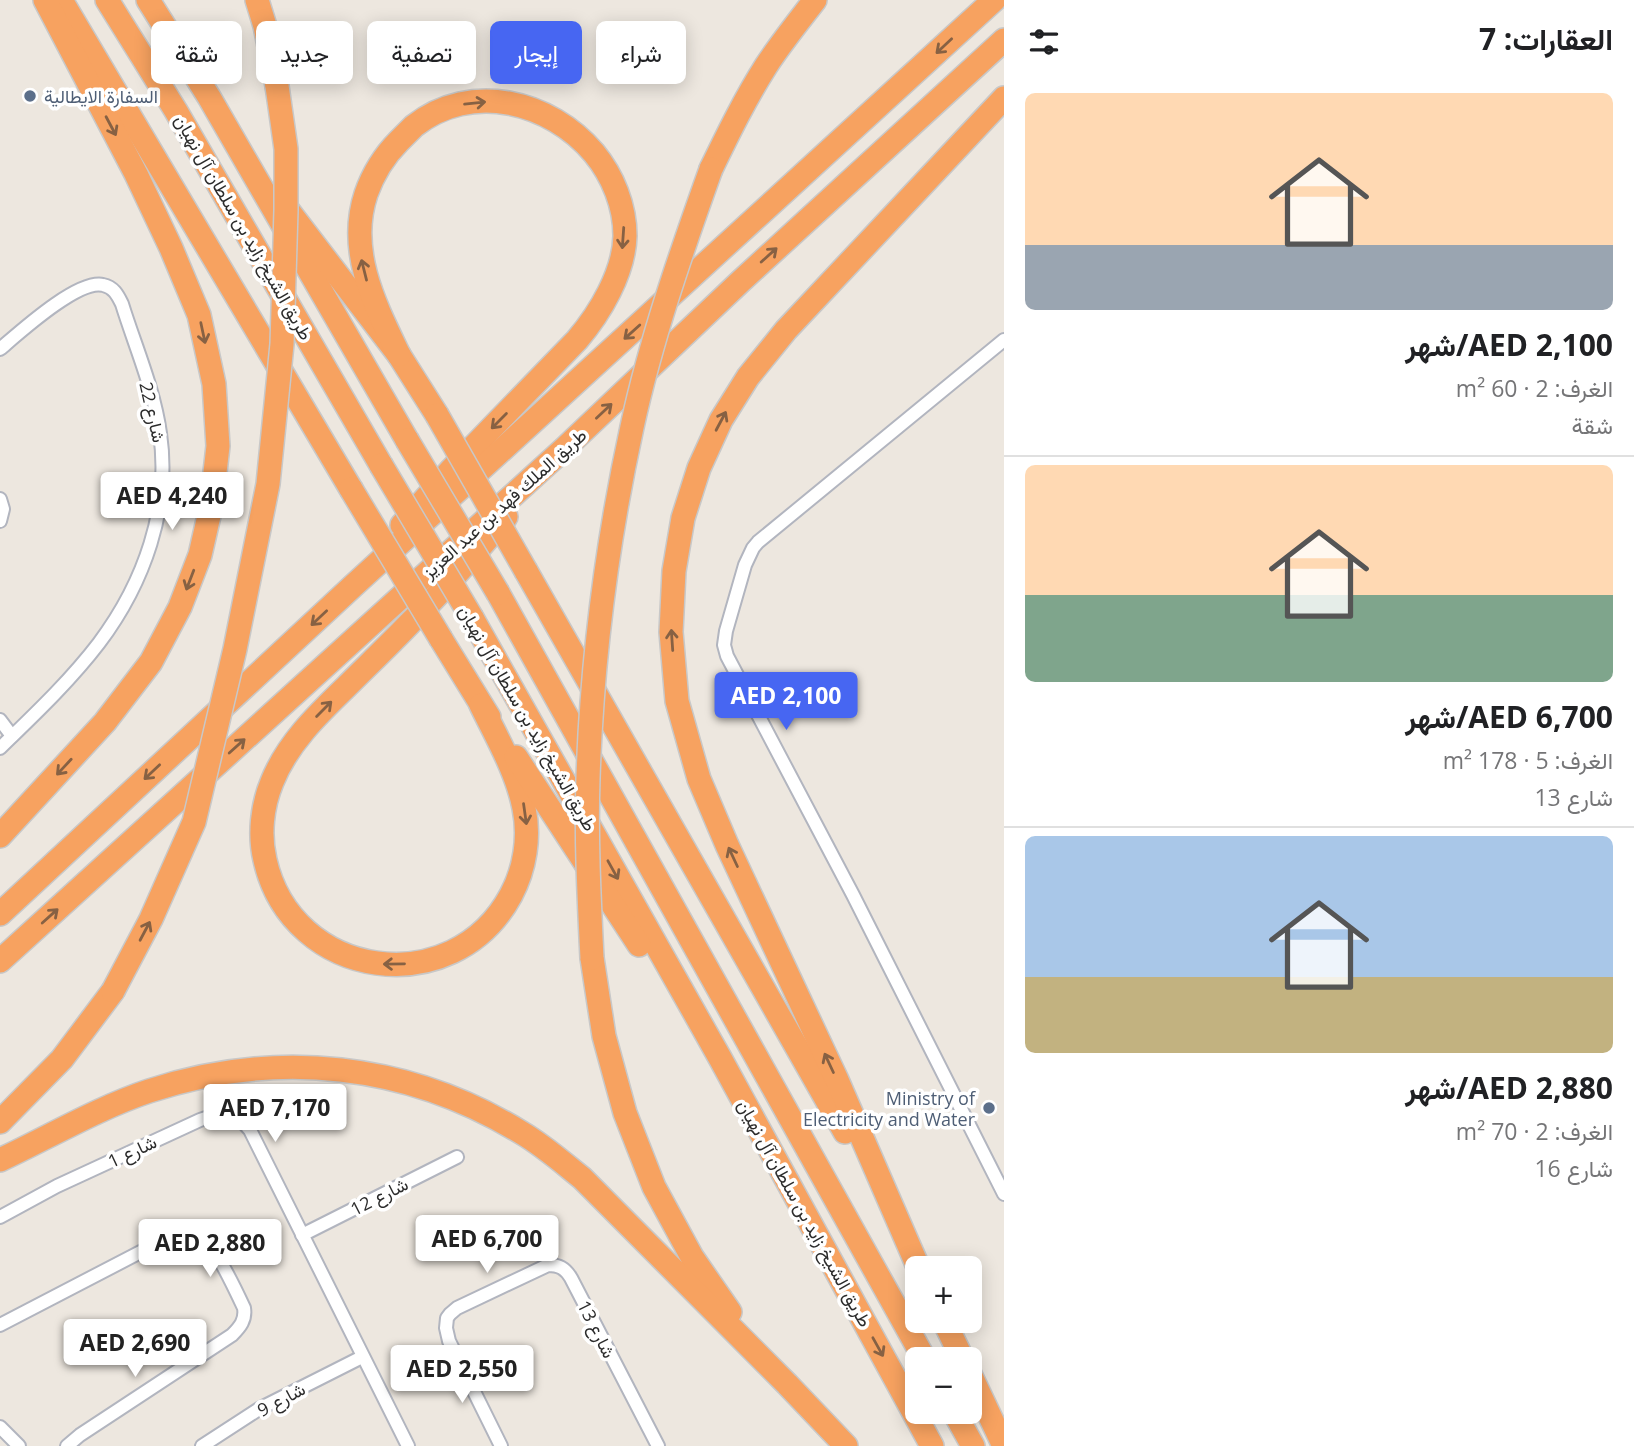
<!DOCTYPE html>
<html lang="ar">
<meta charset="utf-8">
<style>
:root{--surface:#fff;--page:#f6f6f6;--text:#202124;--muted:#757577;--line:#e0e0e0;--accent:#4766f2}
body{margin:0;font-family:"Open Sans",Vazirmatn,sans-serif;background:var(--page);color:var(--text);direction:rtl;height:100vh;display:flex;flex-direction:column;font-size:26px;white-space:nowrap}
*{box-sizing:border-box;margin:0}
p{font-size:23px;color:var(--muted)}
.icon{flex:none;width:38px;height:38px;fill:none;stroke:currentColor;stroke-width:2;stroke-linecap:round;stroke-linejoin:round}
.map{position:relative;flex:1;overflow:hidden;direction:ltr}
.side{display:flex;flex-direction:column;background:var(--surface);width:630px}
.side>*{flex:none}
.top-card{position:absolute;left:21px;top:21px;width:665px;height:63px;direction:rtl;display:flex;gap:14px}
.buttons{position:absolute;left:905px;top:1256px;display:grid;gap:14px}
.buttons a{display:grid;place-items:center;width:77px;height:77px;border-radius:10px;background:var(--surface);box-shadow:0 4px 18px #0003;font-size:35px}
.price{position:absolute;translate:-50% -60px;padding:0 16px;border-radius:7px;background:#fff;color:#222;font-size:23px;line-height:46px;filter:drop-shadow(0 2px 4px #0008)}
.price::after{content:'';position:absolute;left:50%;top:42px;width:21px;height:16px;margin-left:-10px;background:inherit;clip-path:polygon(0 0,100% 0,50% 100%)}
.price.current{background:var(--accent);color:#fff}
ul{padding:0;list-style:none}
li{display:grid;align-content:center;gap:14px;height:371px;padding:0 21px}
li+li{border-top:2px solid var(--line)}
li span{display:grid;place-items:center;height:217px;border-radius:10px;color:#555}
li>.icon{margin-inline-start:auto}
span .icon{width:126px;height:126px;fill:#fffc;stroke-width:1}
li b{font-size:30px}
h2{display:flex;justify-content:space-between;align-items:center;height:84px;padding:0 21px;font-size:30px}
.chip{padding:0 24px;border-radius:10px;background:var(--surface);box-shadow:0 4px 18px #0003;font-size:24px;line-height:63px}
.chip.current{background:var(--accent);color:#fff}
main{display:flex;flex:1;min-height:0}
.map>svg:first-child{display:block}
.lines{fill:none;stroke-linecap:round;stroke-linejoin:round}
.minor-casing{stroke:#b2b5bf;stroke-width:16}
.motorway-casing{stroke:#c8c8c8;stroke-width:26}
.minor{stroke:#fff;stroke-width:12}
.motorway{stroke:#f7a260;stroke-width:23}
.motorway-bridge-casing{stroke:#c8c8c8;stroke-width:26;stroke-linecap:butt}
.motorway-bridge{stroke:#f7a260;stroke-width:23}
.oneway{stroke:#876143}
.service-dot{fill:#5c6f8a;stroke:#fff;stroke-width:2.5}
.labels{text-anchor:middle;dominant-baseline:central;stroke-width:7;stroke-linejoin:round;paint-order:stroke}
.service-label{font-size:18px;fill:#4e5e75;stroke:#fff;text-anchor:start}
.street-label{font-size:18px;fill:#2c2c2c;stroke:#fff}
</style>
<main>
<section class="side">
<h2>العقارات: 7<svg class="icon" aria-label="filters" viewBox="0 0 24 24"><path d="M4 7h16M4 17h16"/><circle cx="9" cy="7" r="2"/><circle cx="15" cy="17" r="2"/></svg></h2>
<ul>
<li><span style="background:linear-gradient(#ffd9b3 70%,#9aa5b1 0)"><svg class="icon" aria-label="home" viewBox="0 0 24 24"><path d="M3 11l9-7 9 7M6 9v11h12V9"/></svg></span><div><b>AED 2,100/شهر</b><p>الغرف: 2 · 60 m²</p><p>شقة</p></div></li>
<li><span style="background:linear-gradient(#ffd9b3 60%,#7fa58c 0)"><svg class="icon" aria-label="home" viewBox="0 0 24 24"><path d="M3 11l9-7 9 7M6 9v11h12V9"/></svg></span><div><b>AED 6,700/شهر</b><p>الغرف: 5 · 178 m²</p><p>شارع 13</p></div></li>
<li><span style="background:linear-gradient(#a9c7e8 65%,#c2b280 0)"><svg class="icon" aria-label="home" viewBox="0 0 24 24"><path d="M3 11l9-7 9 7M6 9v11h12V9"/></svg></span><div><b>AED 2,880/شهر</b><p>الغرف: 2 · 70 m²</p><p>شارع 16</p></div></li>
</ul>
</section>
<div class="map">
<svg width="1004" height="1446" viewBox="0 0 1004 1446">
<rect width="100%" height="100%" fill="#ede7df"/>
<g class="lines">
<defs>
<g id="minor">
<path d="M1004,340l-246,202 -5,6 -8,17 -19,66 -2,14 3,11 126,239 151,299"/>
<path d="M0,349c20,-17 78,-70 103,-64 11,2 15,11 19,19 13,42 32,85 38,129 11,75 -16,150 -61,210 -29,38 -65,72 -99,105"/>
<path d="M0,499l3,10 -3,12"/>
<path d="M0,720l12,16"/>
<path d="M0,1217l57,-31 143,-66c20,-7 36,-8 50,10l158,316"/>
<path d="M302,1235l155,-78"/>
<path d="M0,1325l177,-92c7,-2 14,-3 21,0 14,6 39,60 46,75 2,12 -4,19 -12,27l-152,100 -13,11"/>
<path d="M0,1427l19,19"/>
<path d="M202,1446l57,-37 103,-52"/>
<path d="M501,1446l-52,-105 -3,-13 1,-10 3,-4 7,-6 91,-43c11,0 17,3 23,13l87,168"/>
</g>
<g id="motorway">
<path d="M61,0l290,489"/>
<path d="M107,0l69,111 205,354"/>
<path d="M148,0l61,97 198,343"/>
<path d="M257,0l8,26 12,60"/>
<path d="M711,169c17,-35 34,-70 55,-103 15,-23 32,-44 49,-66"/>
<path d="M287,209l112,146 38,60"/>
<path d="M399,355c-24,-50 -52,-104 -33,-161 7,-20 18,-38 33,-53 5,-5 10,-10 15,-15 57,-45 136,-25 180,27 19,23 31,53 31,83 -1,37 -25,77 -48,104l-125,129 -50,56"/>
<path d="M526,571l319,561"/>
<path d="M498,593l427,767"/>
<path d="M472,618l248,440 212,388"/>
<path d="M441,639l48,78"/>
<path d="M481,705c16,33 36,67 43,103 6,29 1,61 -13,87 -58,108 -219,85 -246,-35 -6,-25 -3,-54 7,-78 15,-38 45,-67 74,-95 21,-21 43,-42 64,-64 34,-33 65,-70 96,-106"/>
<path d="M516,757l123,188"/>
<path d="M0,836l105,-114 46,-60 29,-55 20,-52 11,-48 7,-61 -4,-62 -15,-69 -28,-67 -35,-74 -91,-174"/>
<path d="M0,914l353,-328 641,-586"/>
<path d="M592,958l12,78 21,77 29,74 38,70 38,55"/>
<path d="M0,961l565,-513 176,-167 263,-241"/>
<path d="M0,1122l62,-63 51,-68"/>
<path d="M0,1160c49,-23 98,-52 149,-69 128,-42 259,-28 373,42 22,13 40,29 60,45l205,206 59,62"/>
<path d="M919,1269l-82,-189 -110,-235 -28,-66 -22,-78 -6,-69 3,-61 9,-53 16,-50 22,-48 27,-43 38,-47 218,-232"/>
<path d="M944,1321l19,39"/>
<path d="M970,1374l34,72"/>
<path d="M954,1412l19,34"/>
</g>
</defs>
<use href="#minor" class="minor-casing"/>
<use href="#motorway" class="motorway-casing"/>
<use href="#minor" class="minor"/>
<use href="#motorway" class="motorway"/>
<defs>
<g id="motorway-bridge">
<path d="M437,415l89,156"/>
<path d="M407,440l91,153"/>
<path d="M381,465l91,153"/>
<path d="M351,489l90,150"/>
<path d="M592,958c-3,-60 -6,-120 -4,-180 4,-118 19,-236 44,-351 19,-88 49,-174 79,-258"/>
<path d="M113,991l38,-72 43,-97 41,-173 33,-165 14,-140 4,-134v-61l-9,-63"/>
</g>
</defs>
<use href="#motorway-bridge" class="motorway-bridge-casing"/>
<use href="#motorway-bridge" class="motorway-bridge"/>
</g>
<defs><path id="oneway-shaft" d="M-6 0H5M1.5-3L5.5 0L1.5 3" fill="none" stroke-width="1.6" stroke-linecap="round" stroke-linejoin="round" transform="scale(1.75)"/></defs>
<g class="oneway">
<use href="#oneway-shaft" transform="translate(944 46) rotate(137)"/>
<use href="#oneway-shaft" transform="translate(475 103) rotate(-6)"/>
<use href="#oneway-shaft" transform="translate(111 126) rotate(62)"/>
<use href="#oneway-shaft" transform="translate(623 238) rotate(94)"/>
<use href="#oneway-shaft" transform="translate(769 255) rotate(-42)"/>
<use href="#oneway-shaft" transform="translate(364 270) rotate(-104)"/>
<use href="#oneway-shaft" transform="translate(632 332) rotate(138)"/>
<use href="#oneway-shaft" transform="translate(203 333) rotate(78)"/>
<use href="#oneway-shaft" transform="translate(604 411) rotate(-43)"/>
<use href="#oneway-shaft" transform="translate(499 421) rotate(135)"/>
<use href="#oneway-shaft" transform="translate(721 421) rotate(-62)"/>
<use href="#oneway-shaft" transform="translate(190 580) rotate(111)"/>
<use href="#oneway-shaft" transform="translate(319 618) rotate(137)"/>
<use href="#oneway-shaft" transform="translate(672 640) rotate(-94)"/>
<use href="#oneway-shaft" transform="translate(324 709) rotate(-45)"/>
<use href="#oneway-shaft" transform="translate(237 746) rotate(-42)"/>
<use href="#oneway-shaft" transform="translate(64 767) rotate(133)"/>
<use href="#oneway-shaft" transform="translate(152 772) rotate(137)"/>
<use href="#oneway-shaft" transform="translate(525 814) rotate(82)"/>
<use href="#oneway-shaft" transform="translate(733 857) rotate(-115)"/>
<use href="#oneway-shaft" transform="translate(613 870) rotate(61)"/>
<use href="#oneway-shaft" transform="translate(50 916) rotate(-42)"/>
<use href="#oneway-shaft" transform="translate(145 931) rotate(-62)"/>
<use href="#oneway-shaft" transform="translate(394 964) rotate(179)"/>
<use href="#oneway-shaft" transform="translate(829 1063) rotate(-115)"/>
<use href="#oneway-shaft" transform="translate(878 1347) rotate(61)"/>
</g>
<g class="service-dot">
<circle cx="30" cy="96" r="7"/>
<circle cx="989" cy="1108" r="7"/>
</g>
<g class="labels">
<g class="service-label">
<text x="44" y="96">السفارة الايطالية</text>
<text x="975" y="1098" text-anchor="end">Ministry of<tspan x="975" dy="21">Electricity and Water</tspan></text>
</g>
<g class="street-label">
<text transform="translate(244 227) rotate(60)">طريق الشيخ زايد بن سلطان آل نهيان</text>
<text transform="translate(153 412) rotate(77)">شارع 22</text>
<text transform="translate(504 503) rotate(-42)">طريق الملك فهد بن عبد العزيز</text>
<text transform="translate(528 718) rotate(60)">طريق الشيخ زايد بن سلطان آل نهيان</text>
<text transform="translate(132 1151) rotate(-25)">شارع 1</text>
<text transform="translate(379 1196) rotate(-27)">شارع 12</text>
<text transform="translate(805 1213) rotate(61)">طريق الشيخ زايد بن سلطان آل نهيان</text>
<text transform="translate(597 1329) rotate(63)">شارع 13</text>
<text transform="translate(281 1399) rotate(-28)">شارع 9</text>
</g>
</g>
</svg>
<div class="buttons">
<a>+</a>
<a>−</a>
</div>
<b class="price" style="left:172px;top:532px">AED 4,240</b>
<b class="price current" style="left:786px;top:732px">AED 2,100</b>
<b class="price" style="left:275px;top:1144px">AED 7,170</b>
<b class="price" style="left:487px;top:1275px">AED 6,700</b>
<b class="price" style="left:210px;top:1279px">AED 2,880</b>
<b class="price" style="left:135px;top:1379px">AED 2,690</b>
<b class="price" style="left:462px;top:1405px">AED 2,550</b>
<div class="top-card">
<a class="chip">شراء</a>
<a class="chip current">إيجار</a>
<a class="chip">تصفية</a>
<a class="chip">جديد</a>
<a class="chip">شقة</a>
</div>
</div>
</main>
